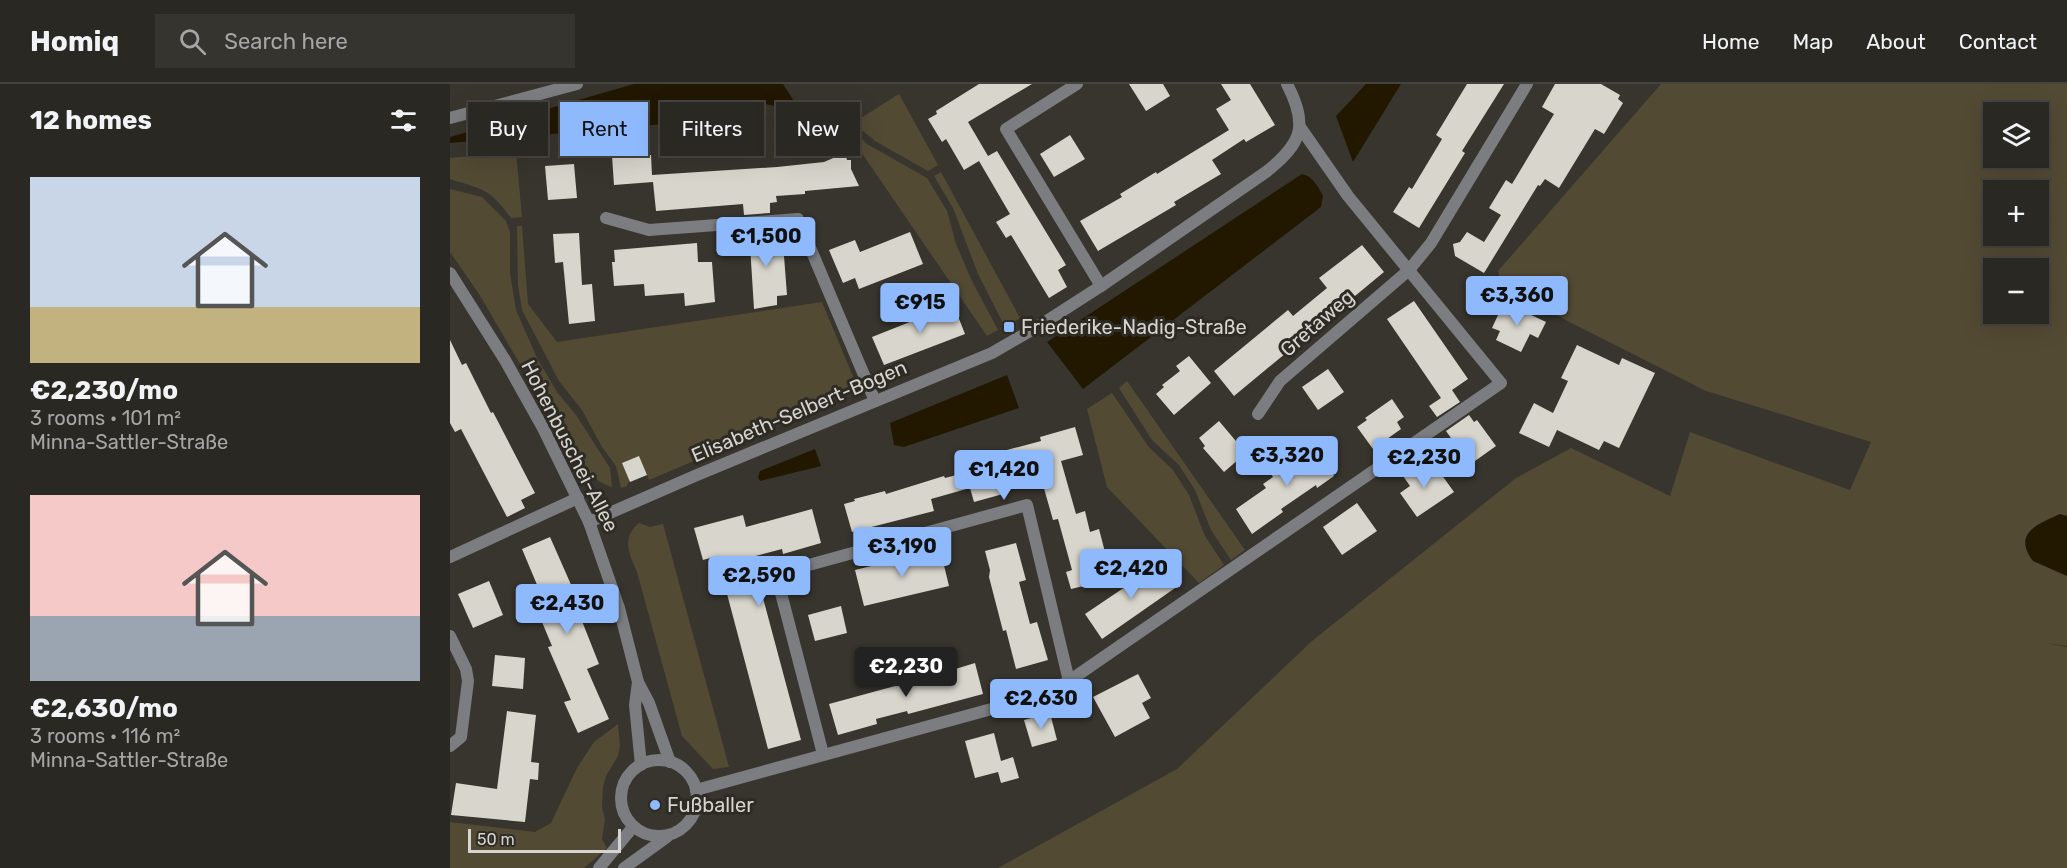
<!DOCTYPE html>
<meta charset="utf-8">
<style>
:root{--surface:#2a2822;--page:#36342f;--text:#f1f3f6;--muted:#a5a6a5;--line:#464440;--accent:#8eb9fc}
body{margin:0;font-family:Rubik,sans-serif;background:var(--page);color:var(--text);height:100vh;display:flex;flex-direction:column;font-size:22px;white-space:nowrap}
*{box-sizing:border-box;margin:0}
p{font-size:20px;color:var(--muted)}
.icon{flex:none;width:33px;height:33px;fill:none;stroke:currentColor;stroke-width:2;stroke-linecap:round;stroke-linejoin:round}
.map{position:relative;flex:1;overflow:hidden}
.side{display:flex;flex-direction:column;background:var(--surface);width:450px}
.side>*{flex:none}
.top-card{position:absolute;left:18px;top:18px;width:570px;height:54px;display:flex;gap:12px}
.controls{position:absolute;left:1533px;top:18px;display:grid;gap:12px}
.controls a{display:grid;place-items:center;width:66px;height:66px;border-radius:0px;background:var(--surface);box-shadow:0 6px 24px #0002,0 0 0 2px var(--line);font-size:30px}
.scale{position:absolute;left:18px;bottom:15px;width:153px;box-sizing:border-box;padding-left:6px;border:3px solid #d6d4d0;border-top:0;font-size:16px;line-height:21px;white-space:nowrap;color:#d6d4d0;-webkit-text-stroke:4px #2e2b24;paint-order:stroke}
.price{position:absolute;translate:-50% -51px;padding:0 14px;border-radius:6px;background:var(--accent);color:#111;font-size:20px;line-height:39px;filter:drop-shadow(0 2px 3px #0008)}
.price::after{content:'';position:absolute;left:50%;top:36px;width:18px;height:14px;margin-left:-9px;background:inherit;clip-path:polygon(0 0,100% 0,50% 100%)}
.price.selected{background:#222;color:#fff}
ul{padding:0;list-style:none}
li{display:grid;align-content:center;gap:12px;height:318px;padding:0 30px}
li span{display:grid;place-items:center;height:186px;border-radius:0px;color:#555}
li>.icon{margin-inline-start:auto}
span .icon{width:108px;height:108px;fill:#fffc;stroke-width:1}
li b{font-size:26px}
h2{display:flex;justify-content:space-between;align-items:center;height:72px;padding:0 30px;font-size:26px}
.pill{padding:0 21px;border-radius:0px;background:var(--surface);box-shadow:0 6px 24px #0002,0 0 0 2px var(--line);font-size:21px;line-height:54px}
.pill.selected{background:var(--accent);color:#111}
header{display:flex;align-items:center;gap:36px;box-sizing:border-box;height:84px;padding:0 30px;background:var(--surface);border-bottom:2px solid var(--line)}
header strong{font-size:28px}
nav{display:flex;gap:33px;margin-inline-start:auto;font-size:21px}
.search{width:420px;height:54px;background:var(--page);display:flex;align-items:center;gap:15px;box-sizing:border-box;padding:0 21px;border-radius:0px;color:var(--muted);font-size:22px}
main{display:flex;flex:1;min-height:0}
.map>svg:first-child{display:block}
.green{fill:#534a34;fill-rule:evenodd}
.water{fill:#221800}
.building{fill:#d8d5cc}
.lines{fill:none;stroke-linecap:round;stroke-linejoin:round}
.minor{stroke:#7b7d81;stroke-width:12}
.poi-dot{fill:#8eb9fc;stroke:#2e2b24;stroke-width:2}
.labels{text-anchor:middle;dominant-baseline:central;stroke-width:6;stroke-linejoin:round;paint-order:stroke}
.street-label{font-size:20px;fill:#d6d4d0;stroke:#2e2b24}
.poi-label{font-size:20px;fill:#d6d4d0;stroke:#2e2b24;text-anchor:start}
</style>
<header>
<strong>Homiq</strong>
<div class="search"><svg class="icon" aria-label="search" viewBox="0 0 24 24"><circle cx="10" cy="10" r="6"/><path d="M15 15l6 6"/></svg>Search here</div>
<nav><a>Home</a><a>Map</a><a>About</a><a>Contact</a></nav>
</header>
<main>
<section class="side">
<h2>12 homes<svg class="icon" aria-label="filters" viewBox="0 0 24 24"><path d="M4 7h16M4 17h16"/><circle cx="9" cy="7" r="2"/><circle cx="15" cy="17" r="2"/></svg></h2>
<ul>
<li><span style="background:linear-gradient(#c9d6e8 70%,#c2b280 0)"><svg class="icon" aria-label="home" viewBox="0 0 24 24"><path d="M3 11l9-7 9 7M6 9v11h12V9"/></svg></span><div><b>€2,230/mo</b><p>3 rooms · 101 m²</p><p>Minna-Sattler-Straße</p></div></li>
<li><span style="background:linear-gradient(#f6c9c9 65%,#9aa5b1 0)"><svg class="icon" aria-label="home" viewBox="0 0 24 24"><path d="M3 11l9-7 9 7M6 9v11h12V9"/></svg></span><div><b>€2,630/mo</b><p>3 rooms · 116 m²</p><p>Minna-Sattler-Straße</p></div></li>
</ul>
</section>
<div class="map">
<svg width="1617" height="784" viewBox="0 0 1617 784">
<rect width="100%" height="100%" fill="#38352e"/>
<g class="green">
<path d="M1211,0h406v562l-22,-3 22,4v221h-1069l179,-99 135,-128 204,-163 55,-30 99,48 20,-64 160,58 21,-48 -165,-51 -204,-103 -4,-17zM1544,28h44v46h-44zM1544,106h44v46h-44zM1544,184h44v46h-44z"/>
<path d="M449,10l39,71 -10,6 -53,-30 -22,-18z"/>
<path d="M399,42l18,18 60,34 20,33 9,33 15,35 27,51 -11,6 -143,-209z"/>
<path d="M66,68l6,65 -11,1c-22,-30 -27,-28 -61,-39v-21z"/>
<path d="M491,88l79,146 -15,9 -27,-53 -25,-66 -19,-32z"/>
<path d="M0,105l32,8 24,24 4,11v41l6,37 21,48 20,34 19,23 34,53 2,19c-21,-6 -34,-27 -45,-46l-6,-2 -27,-51 -55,-94 -29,-42z"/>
<path d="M67,142h5l6,78 29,38 265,-40 37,89 -210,89 -10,-24 -12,30 -6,2 -5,-22 -14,-19 -20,-37 -23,-29 -37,-71 -4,-25z"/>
<path d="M677,297l118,169 -14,10 -20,-30 -16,-40 -16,-25 -27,-25 -33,-52z"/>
<path d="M662,309l36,53 25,24 16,25 16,41 19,29 -25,18 -92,-96 -20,-78z"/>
<path d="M189,439l11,4 13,-3 66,243 -16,2 -31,-33 -45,-164c-8,-19 -16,-34 2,-49z"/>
<path d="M168,640l2,22 -2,10 -12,20 -3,11 -1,20 3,12 -3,20 5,9 -23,20h-134v-46l85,10 16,-9 26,-55 17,-26z"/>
</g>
<g class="water">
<path d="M184,0h149l18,28 -49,-11 -55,20 -247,22v-6z"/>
<path d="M916,0h35l-48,78 -17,-46z"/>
<path d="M852,90c11,2 16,13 21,22l-2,11 -238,182 -36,-47z"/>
<path d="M557,291l12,33 -115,39 -10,-2 -4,-22z"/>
<path d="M365,365l6,17 -61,15 -2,-4 2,-6z"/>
<path d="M1610,430l7,2v60l-34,-15c-21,-28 5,-37 27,-47z"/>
</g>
<g class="building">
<path d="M529,0h53l-64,38 20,34 9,-5 69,114 -8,5 9,17 -18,11 -38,-63 -5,3 -10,-16 14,-8 -31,-53 -15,9 -18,-31 -4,3 -14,-23 9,-5 -1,-3z"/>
<path d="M679,0h34l7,12 -24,15z"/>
<path d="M771,0h29l25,41 -29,17 -2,-3 -32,21 9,14 -47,28 2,3 -78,46 -18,-30 42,-24 -2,-3 36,-22 1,2 72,-44 -13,-21 15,-9z"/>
<path d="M1017,0h37l-42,67 3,2 -46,75 -26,-16 16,-25 3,2 30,-50 -6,-4z"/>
<path d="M1105,0h46l19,11 -2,4 5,4 -19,31 -9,-5 -36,59 -14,-9 -5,7 -2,-1 -54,88 -29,-17 -2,-12 7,-2 7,-10 17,10 17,-27 -12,-7 17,-28 6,4 42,-70 -12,-7z"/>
<path d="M620,51l15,24 -31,18 -14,-23z"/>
<path d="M395,69l2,7h4v9l8,17 -54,5v3l-29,2 1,6 -7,1v10l-26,2 -1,-11 -87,7 -3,-29 -39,3 -2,-29 39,-1 1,20 125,-8 47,-5z"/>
<path d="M124,80l3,34 -29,2 -3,-34z"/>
<path d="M322,145l1,14h10l4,52 -10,1v9l-23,4 -4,-64 -4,1 -1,-15z"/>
<path d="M460,148l13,32 -64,25 -4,-11 -12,5 -14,-33 26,-10 5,12z"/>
<path d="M129,149l3,52 10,-1 3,37 -26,3 -6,-62 -8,1 -2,-29z"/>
<path d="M247,159l1,19h14l3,40 -30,4 -1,-13 -39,3 -1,-12 -30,2 -2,-24h3l-1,-12z"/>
<path d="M912,161l22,27 -150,124 -20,-25 74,-61 5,6 34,-28 -8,-10z"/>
<path d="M502,217l13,33 -81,31 -12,-28 58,-23 -1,-4z"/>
<path d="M964,217l54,78 -16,11 8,12 -23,15 -8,-11 12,-8 -54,-79z"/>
<path d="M1054,218l42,20 -8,16 -8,-4 -9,18 -25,-12 4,-9 -8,-3z"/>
<path d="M0,256l12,25 4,-2 25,50 2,-1 42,81 -14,7 4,8 -18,9 -46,-88 -6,3 -5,-9z"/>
<path d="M1127,261l42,20 3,-7 33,15 -36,75 -15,-7 -5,9 -42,-20 -8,17 -30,-14 15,-30 19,10 15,-32 -7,-3z"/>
<path d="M739,272l22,27 -37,32 -18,-21 8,-7 -2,-2 18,-14 -4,-5z"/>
<path d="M878,285l16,23 -26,18 -16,-23z"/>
<path d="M942,315l12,18 -7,5 4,7 -28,20 -16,-22 10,-7 -2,-2z"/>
<path d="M1019,331l5,7 3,-2 19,26 -21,15 -2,-3 -10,7 -16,-24 4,-3 -5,-7z"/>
<path d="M769,337l27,32 -22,19 -21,-24 2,-2 -6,-8z"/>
<path d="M625,343l8,28 -22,6 15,53 9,-3 5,21 9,-3 13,50 -41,10 -5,-17 6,-2 -14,-51 -5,1 -16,-56 -31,9 2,4 -9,3 4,14 -29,8 -4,-14 -39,11 3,12 -82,21 -8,-28 11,-3 -1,-2 31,-8 1,3 58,-18 1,2 50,-13 -3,-11 49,-13 -1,-4z"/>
<path d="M871,357l12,18 -7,5 8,12 -17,12 -1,-3 -35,24 2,3 -31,22 -16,-25 30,-21 -3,-4 10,-7 -2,-3z"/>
<path d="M189,372l8,19 -17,7 -8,-19z"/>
<path d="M968,377l11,17 10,-7 15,21 -37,25 -17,-24 10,-7 -9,-13z"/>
<path d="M907,419l20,28 -35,24 -19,-28z"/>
<path d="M362,425l9,34 -38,11 -1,-5 -30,8 49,183 -33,9 -51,-193 -14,4 -9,-32 49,-13 3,12z"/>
<path d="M100,453l30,68 -4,1 23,58 -12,5 22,50 -31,14 -14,-31 7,-2 -23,-53 4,-1 -10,-24 7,-3 -9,-19 3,-1 -21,-50z"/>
<path d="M566,459l10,37 -7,2 11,42 7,-2 11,38 -32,9 -10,-39 -3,1 -14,-54 1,-7 -5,-19z"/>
<path d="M490,465l9,37 -85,20 -9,-36z"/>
<path d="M712,478l16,24 -76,53 -17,-25z"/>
<path d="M39,497l14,34 -30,13 -15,-34z"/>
<path d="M391,522l6,27 -32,8 -7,-26z"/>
<path d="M45,571l30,3 -2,31 -31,-3z"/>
<path d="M525,579l8,31 -75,20 -1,-3 -31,8 1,5 -39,11 -9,-31 66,-18 5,-7 9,-2 7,4z"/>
<path d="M688,590l13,24 -9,5 8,15 -35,19 -22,-40z"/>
<path d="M57,627l29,4 -5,47 8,1 -1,17 -8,-1 -5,43 -74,-7 5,-32 41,6z"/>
<path d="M600,629l7,27 -25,7 -8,-27z"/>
<path d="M544,649l7,28 12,-4 6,21 -18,5 -3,-11 -23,6 -10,-37z"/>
</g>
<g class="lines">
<g class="minor">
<path d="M627,0l-71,45 95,157"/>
<path d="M0,34l127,-34"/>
<path d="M156,134l43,12 149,-11 77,182"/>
<path d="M0,189l55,87 38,68 46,94 30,86 19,74 11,21 21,59"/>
<path d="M808,330l22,-33 129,-111 22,-27 96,-159"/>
<path d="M139,438l108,-47 295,-122 50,-29 59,-38 165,-114c37,-29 42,-47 21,-88"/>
<path d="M0,473l128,-59"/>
<path d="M0,552l16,33 2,12 -7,56 -11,9"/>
<path d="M188,598l-3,23 6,60"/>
<path d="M373,670l-47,-180 251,-69 42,176"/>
<circle cx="209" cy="714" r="38"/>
<path d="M246,706l350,-96 23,-13 432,-298 -153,-187 -48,-69"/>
<path d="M149,784l34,-41"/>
<path d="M174,784l43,-31"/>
</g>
</g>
<g class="poi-dot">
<rect x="553" y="237" width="12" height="12" rx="3"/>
<circle cx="205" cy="721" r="6"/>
</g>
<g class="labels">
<g class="street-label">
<text transform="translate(867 239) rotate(-41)">Gretaweg</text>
<text transform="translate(349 327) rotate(-23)">Elisabeth-Selbert-Bogen</text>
<text transform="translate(120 362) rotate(63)">Hohenbuschei-Allee</text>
</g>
<g class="poi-label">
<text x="571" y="243">Friederike-Nadig-Straße</text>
<text x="217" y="721">Fußballer</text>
</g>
</g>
</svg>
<div class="controls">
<a><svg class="icon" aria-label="layers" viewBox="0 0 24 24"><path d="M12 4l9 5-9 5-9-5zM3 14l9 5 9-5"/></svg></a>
<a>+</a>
<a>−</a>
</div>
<div class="scale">50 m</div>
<b class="price" style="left:316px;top:184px">€1,500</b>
<b class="price" style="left:1067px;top:243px">€3,360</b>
<b class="price" style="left:470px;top:250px">€915</b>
<b class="price" style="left:837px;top:403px">€3,320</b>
<b class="price" style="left:974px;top:405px">€2,230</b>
<b class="price" style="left:554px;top:417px">€1,420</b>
<b class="price" style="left:452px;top:494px">€3,190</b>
<b class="price" style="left:681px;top:516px">€2,420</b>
<b class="price" style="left:309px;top:523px">€2,590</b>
<b class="price" style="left:117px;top:551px">€2,430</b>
<b class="price selected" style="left:456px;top:614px">€2,230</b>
<b class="price" style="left:591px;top:646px">€2,630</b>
<div class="top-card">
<a class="pill">Buy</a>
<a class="pill selected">Rent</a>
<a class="pill">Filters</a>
<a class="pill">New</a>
</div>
</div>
</main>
